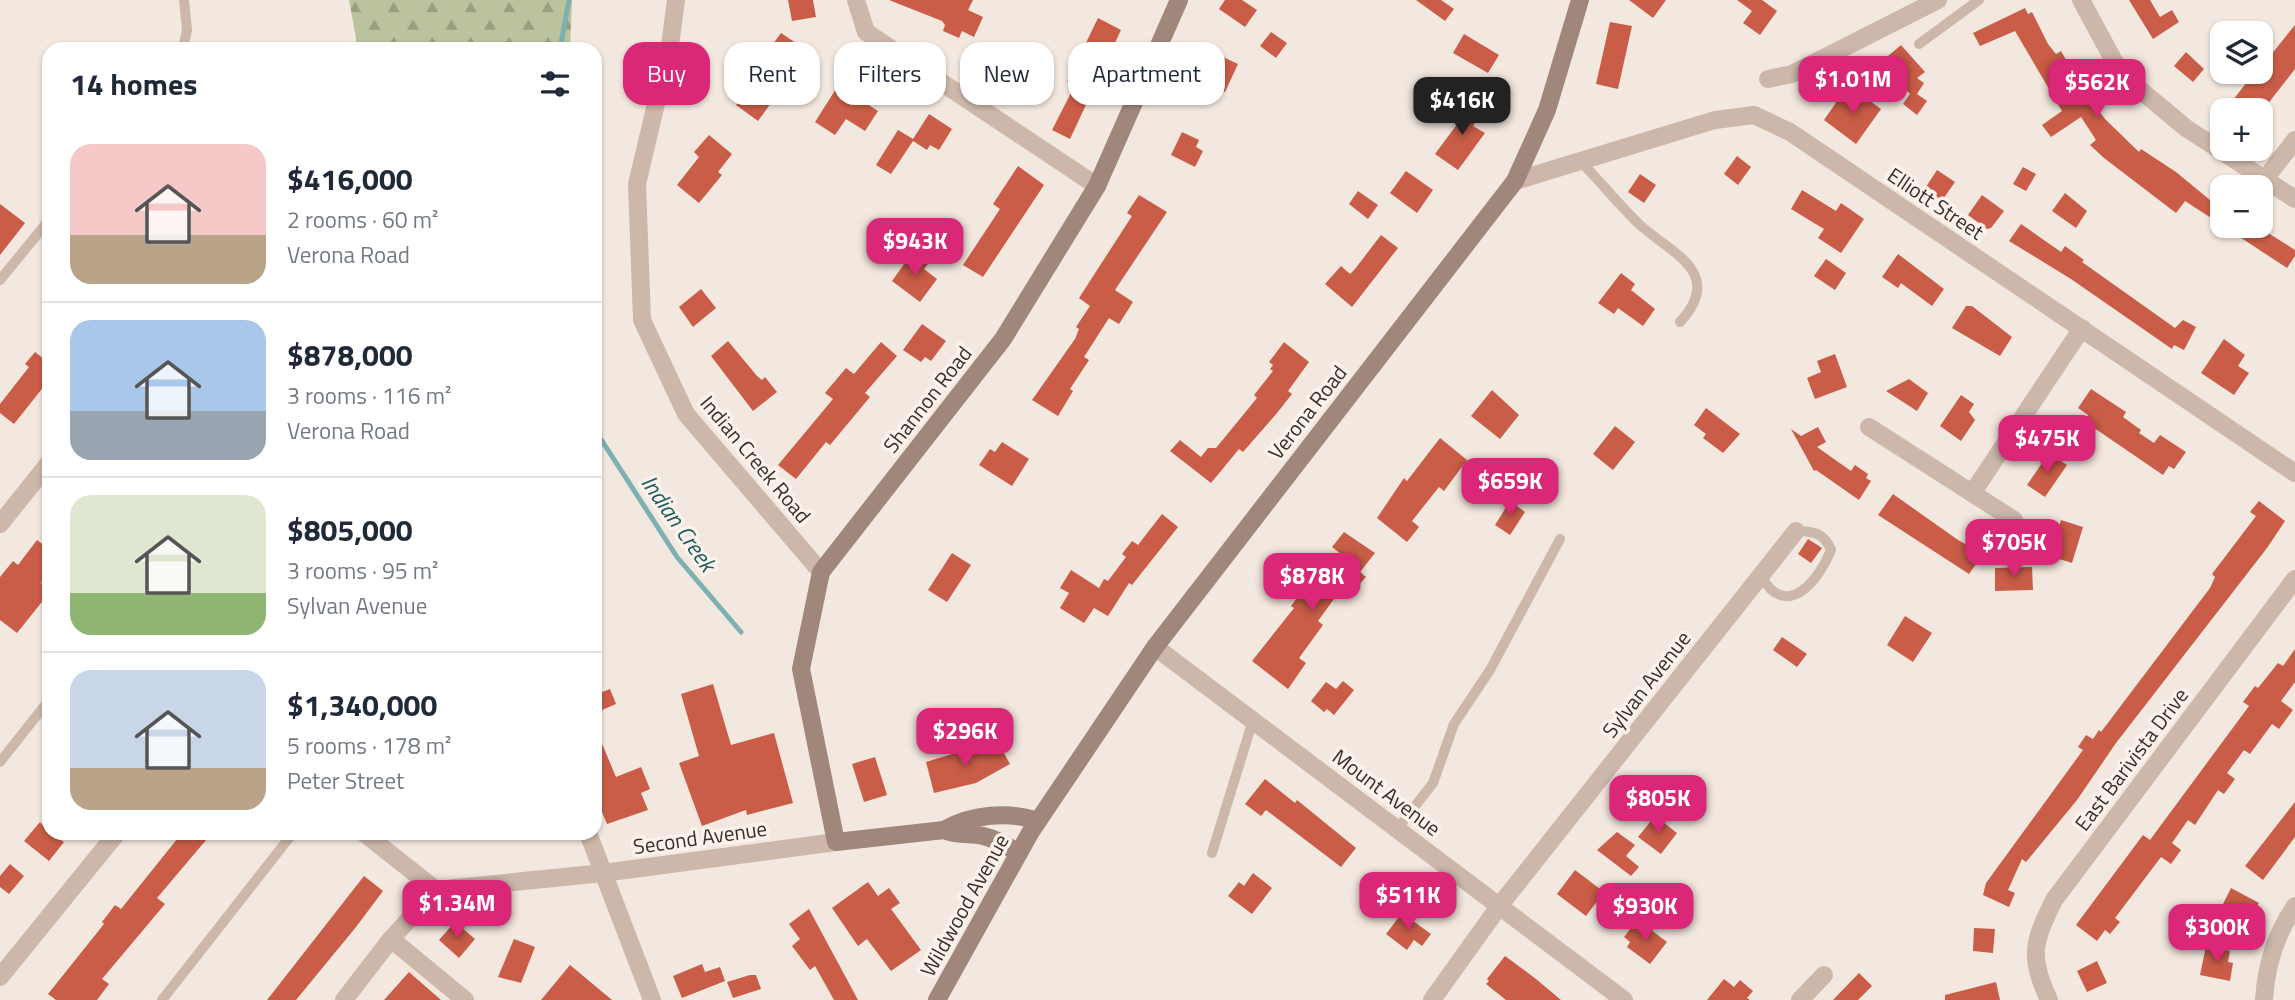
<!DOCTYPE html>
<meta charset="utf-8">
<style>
:root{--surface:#fff;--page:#f2f2f3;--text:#1f2937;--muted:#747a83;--line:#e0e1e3;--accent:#db2777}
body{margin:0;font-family:"Titillium Web",sans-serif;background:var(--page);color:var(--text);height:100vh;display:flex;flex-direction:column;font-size:26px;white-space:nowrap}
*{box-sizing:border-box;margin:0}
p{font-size:23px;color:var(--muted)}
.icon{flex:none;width:38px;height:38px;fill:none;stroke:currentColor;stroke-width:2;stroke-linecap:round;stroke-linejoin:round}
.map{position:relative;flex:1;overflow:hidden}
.drawer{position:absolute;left:42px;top:42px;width:560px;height:798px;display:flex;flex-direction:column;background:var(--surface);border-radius:21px;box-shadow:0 2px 5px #0004}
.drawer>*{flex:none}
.banner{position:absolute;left:623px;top:42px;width:665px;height:63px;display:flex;gap:14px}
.buttons{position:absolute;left:2210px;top:21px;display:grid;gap:14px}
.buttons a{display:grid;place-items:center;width:63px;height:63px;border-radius:14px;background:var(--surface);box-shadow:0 2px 5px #0004;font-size:35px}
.price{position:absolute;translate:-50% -60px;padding:0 16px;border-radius:14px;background:var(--accent);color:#fff;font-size:23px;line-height:46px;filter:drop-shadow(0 2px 4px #0008)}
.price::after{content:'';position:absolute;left:50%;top:42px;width:21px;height:16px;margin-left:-10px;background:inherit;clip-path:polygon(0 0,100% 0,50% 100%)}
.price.selected{background:#222;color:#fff}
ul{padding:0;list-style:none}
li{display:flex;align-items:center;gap:21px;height:175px;padding:0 28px}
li+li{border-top:2px solid var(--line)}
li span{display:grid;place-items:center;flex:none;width:196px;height:140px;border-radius:21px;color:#555}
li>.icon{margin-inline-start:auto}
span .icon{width:84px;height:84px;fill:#fffc;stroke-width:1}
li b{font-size:30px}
h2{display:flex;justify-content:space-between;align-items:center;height:84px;padding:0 28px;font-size:30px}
.pill{padding:0 24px;border-radius:21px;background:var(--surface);box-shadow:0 2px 5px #0004;font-size:24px;line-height:63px}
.pill.selected{background:var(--accent);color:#fff}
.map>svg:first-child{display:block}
.forest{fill:url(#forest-firs)}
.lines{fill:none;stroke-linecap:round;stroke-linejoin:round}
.stream{stroke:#7db1b0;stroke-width:5}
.building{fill:#c95d47}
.lane{stroke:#ccb7aa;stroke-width:10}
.street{stroke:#ccb7aa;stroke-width:18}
.secondary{stroke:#a0867b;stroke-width:18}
.labels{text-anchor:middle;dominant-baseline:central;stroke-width:7;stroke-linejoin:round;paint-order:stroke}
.street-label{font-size:21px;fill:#392d2a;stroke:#fbf2eb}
.water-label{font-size:23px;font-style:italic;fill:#1e5c5c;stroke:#fbf2eb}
</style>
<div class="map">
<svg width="2295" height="1000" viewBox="0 0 2295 1000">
<defs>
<pattern id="forest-firs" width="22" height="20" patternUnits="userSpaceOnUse" patternTransform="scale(1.75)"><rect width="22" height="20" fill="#bac39e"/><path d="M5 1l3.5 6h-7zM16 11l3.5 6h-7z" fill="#989f81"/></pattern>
</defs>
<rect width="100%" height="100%" fill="#f3e8df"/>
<path class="forest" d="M349,0h223l-2,49h-212z"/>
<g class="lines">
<g class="stream">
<path d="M560,49l9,-49"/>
<path d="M595,430l82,127 64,75"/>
</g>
</g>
<g class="building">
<path d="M788,0h25l3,17 -24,4z"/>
<path d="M889,0h84l-5,10 15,7 -9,20 -12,-6 -3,7 -16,-7 2,-6 -3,-4z"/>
<path d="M1225,0h17l15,10 -12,17 -26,-18z"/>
<path d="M1416,0h25l13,9 -9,12z"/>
<path d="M1629,0h37l-13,18z"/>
<path d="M1737,0h25l15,11 -17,24 -17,-12 9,-12z"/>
<path d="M2129,0h21l10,17 12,-7 7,12 -26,17z"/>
<path d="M2025,8l3,6 4,-2 16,32 8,10 5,-3 25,44 20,25 33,32 2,-3 35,23 34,28 2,-3 10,7v21l-37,-24 -9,12 -72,-55 -14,-13 6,-5 -15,-23 -30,20 -9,-12 20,-14 -47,-80 -35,15 -7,-13z"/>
<path d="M1098,18l23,12 -51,109 -18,-9 23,-45 -8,-3z"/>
<path d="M1610,22l22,4 -14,63 -22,-5z"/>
<path d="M2295,25v44l-32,41h-38l30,-38h6v-5z"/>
<path d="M1271,32l16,11 -11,15 -16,-12z"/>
<path d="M781,33l21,14 -13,20 5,4 -36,50 -22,-16 41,-52 -7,-5z"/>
<path d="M1464,34l35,21 -11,18 -35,-20z"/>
<path d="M1901,45l24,27 -8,6 7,5 -7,11 10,7 -10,14 -14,-11 7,-10 -29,-32z"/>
<path d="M2186,52l18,17 -11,13 -19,-16z"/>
<path d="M1223,57l15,7 -13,28 -17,-10z"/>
<path d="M841,81l26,17 -3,4 14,9 -13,20 -19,-12 -11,16 -20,-13z"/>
<path d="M1859,93l22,16 -25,35 -32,-24 18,-26 10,8z"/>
<path d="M1467,100l16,11 -10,15 12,7 -27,37 -23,-16 23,-31 -4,-3z"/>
<path d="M929,114l23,15 -13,21 -9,-5 -3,5 -14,-9 -22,33 -15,-9 22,-35 15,9z"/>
<path d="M1182,132l17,8 -3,7 7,4 -8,16 -24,-12z"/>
<path d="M709,135l23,19 -14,18 4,3 -23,28 -22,-18 22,-28 -5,-5z"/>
<path d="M1737,156l14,11 -13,18 -14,-11z"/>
<path d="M1018,166l26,19 -61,92 -20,-12 37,-56 -7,-5z"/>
<path d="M2023,167l13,7 -10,17 -13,-7z"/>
<path d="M1937,170l18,12 -14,20 -17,-12z"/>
<path d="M1406,171l27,19 -16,23 -27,-20z"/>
<path d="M1640,174l16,11 -12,18 -16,-11z"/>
<path d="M1802,190l34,21 5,-8 23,16 -23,34 -23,-15 6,-9 -33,-20z"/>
<path d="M1358,191l20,14 -10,14 -19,-15z"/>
<path d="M2065,193l22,18 -11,17 -24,-17z"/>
<path d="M1139,195l28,17 -52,78 18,12 -14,22 -10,-6 -25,39 5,3 -19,29 3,2 -15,25 -26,-16 43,-61 4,-10 -3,-2 14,-21 -11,-8 53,-82 -5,-3z"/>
<path d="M1982,195l22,16 -13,17 -4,1 -19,-14z"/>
<path d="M0,204l25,19 -25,32z"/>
<path d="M2021,224l40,28 4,-6 19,14 -2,2 93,66 8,-8 13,7 -12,23 -10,-5 -2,4 -101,-70 -62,-38z"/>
<path d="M2223,226h34l38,24v6l-8,12z"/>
<path d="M1381,235l17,13 -46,59 -27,-23 16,-18 9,8 5,-5z"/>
<path d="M912,253l16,11 -4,5 13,10 -17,23 -28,-21z"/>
<path d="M1898,254l46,35 -12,17 -31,-23 -3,5 -16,-11z"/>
<path d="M1826,259l20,14 -11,17 -21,-14z"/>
<path d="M1621,273l14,11 -4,6 24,19 -12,17 -25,-18 -4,6 -16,-11z"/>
<path d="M701,289l15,19 -23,19 -14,-20z"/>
<path d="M1966,306h6l40,31 -12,19 -48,-28z"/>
<path d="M922,324l24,17 -15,20 -6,-4 -4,5 -18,-12z"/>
<path d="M2224,339l21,16 -7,11 11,7 -15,22 -33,-22z"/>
<path d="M728,341l29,35 5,4 3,-3 12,15 -24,19 -42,-55z"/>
<path d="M881,342l16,14 -32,37 5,4 -40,48 -4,-3 -30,37 -18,-14 55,-66 -8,-6 21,-25 8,6z"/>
<path d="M1284,342l25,20 -21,29 4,3 -15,19 -34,39 -4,-3 -28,34 -41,-32 10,-11 21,17 7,-9h8l41,-50 -3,-3 19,-24 -3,-2 3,-4 -4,-3z"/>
<path d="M35,352l14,11v17l-35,44 -14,-11v-9l29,-37 -4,-3z"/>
<path d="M1835,354l12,33 -32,12 -8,-21 14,-6 -4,-11z"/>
<path d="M1909,379l19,14 -11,18 -31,-20z"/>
<path d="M2091,389l35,23 -3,5 18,13 -2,3 15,10 6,-8 26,17 -12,17 -5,-3 -6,9 -79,-54 4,-6 -10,-7z"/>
<path d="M1492,390l27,25 -19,24 -29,-23z"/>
<path d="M1961,395l13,9 -5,8 6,8 -14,21 -21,-15z"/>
<path d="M1706,408l34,26 -17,19 -20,-15 3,-4 -12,-9z"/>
<path d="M1615,426l20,16 -22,28 -20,-16z"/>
<path d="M1818,427l8,15 -9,5 34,24 4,-6 13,9 -2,4 5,3 -12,19 -43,-30 -2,1 -23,-42 10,7z"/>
<path d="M1440,438l27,22 -23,31 -5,-4 -27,34 7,6 -12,15 -30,-24 27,-40 3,3z"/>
<path d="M1002,442l27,17 -17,27 -33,-21 11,-16 5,3z"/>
<path d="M2049,453l18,12 -22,32 -18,-12z"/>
<path d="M1893,494l65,46 13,7 4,-6 12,8 -18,25 -91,-59z"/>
<path d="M1510,501l15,11 -15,23 -15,-10z"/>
<path d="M2259,501l26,20 -18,27 -151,195 -39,57 -51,62 -4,-3 -14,31 7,3 -6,14 -26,-12 3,-12 97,-133 -5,-3 8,-12 7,4 6,-9 2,2 109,-144 5,-11 -3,-3 44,-58 -6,-4z"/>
<path d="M1162,514l16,13 -46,58 -3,-2 -21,33 -14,-8 -10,15 -24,-15 9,-15 -9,-5 11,-18 28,18 5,-9 4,2 18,-24 -4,-3 10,-13 6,4z"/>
<path d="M2061,520l22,7 -11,36 -22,-7z"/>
<path d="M1344,532l31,21 -15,19 6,5 -10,11 -9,-7 -29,40 5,4 -24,33 7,5 -18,26 -36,-28 42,-53 -3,-2 17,-23 5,4 28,-33 -9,-7z"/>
<path d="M1808,539l14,9 -11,15 -13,-9z"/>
<path d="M37,540l12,9v23l-8,11 8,10 -32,40 -17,-13v-43l13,-16 5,4z"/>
<path d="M952,553l19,12 -24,37 -19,-12z"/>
<path d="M2032,567l1,23 -38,1v-23z"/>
<path d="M1905,616l27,17 -19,29 -26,-17z"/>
<path d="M1782,637l25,17 -10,13 -24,-17z"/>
<path d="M2295,649v33l-14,19 12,9 -14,19 -7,-5 -22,30 -6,-4 -17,23 8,6 -11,15 -6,-4 -23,35 -7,-5 -16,23 9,7 -10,14 -10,-7 -46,61 5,4 -10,12 -5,-4 -8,11 -21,-16 67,-90 7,5 99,-134 -6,-4 12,-16 3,2 20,-25 5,3z"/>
<path d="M1343,681l11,9 -20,25 -7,-6 -3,3 -13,-11 15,-19 10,7z"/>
<path d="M713,684l18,61 43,-12 19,70 -46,12 -1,-5 -44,16 -23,-63 20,-7 -18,-62z"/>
<path d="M610,689l6,15 -21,9v-18z"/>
<path d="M595,727l21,50 25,-10 9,22 -9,4 7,17 -41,14 -12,-29z"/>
<path d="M985,744l4,8 11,-6 10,18 -34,19 -42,10 -8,-31z"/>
<path d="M875,757l12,38 -23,7 -12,-38z"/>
<path d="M1265,779l30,24 2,-3 59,48 -15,19 -75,-57 -5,6 -16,-12z"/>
<path d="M2295,802v35l-32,43 -18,-14z"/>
<path d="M1655,816l22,17 -16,21 -23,-17z"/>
<path d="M40,822l9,11 15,9 -15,19 -25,-20z"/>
<path d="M1617,832l18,13 -9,11 13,11 -8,9 -34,-26z"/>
<path d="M182,833h30l-55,65 8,6 -63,75 7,5 -12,16h-41l-8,-6 56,-70 -2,-2 13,-17 6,4z"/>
<path d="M10,864l14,12 -15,18 -9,-7v-11z"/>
<path d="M1575,870l29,22 -18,24 -29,-22z"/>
<path d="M1253,873l19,15 -20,26 -24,-18 11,-14 5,4z"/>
<path d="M364,876l19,15 -27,36 -60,73h-29z"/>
<path d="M868,882l10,14 11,-8 11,15 -9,6 30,41 -30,21 -24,-32 -9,7 -26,-38z"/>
<path d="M2231,888l28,15 -8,15 -8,-4 -5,10 -20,-10z"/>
<path d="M809,909l49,91h-24l-19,-34 -5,4 -18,-24 8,-7 -11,-15z"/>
<path d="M1402,913l29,21 -9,12 -8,-6 -7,10 -21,-16z"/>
<path d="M455,922l20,17 -16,19 -20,-18z"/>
<path d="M1634,924l5,5 4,-5 24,18 -17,22 -23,-17 3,-5 -6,-5z"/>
<path d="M1974,928l21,1 -2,24 -20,-2z"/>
<path d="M514,939l21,8 -14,36 -23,-6z"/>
<path d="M2206,946l24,5 -2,11 5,1 -3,18 -30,-6z"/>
<path d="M1505,956l31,23 25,21h-55l-20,-16 3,-3 -2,-2z"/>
<path d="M2097,961l10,22 -20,9 -10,-21z"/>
<path d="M702,964l3,8 15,-5 5,14 -43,17 -9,-22z"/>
<path d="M570,965l42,35h-71z"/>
<path d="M409,972l32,28h-57z"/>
<path d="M1859,973l13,13 -14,14h-25z"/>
<path d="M750,975h6l5,14 -28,9 -6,-16z"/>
<path d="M1724,979l10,8 6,-7 13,11 -6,7 3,2h-43z"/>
<path d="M1996,982l4,18h-55v-5z"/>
</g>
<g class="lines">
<g class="lane">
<path d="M1919,44l60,-44"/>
<path d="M183,49l4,-19 -3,-30"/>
<path d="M1580,161c20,20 38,43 59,63 31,29 87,48 41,98"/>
<path d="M0,280l49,-60"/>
<path d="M1761,576c25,45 58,5 70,-26 -7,-17 -17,-19 -35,-19"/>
<path d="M0,762l49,-62"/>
<path d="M1398,828l35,-45 21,-59 36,-54 70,-131"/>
<path d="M1212,853l41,-133"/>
<path d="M162,1000l131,-167"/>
</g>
<g class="street">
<path d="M676,0l-6,45 -33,139 5,136 44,94 135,158"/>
<path d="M856,0l10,32 231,154"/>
<path d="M2081,0l40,74 65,54 109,71"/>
<path d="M1768,79l24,-5 146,-74"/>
<path d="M2265,179l30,-39"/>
<path d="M1515,181l200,-61 39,-5 36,17 505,341"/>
<path d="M1869,427l145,93"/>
<path d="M1973,492l109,-164"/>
<path d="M0,524l49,-61"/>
<path d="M1155,647l469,353"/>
<path d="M364,833l72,57"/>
<path d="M588,833l64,167"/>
<path d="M391,939l74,61"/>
<path d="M0,977l117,-144"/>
<path d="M344,1000l47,-61 45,-49 167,-17 233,-31"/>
<path d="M1432,1000l68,-95 296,-374"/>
<path d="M1800,1000l24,-25"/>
<path d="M2049,1000c-21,-45 -15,-59 5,-100l241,-321"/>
<path d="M2264,1000c2,-35 11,-65 31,-94"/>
</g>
<g class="secondary">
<path d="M1038,821c-29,-10 -67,-7 -94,9l-108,12 -35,-173 20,-97 182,-233 94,-153 82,-186"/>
<path d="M944,830c14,6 26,3 39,6 14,3 24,10 36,17"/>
<path d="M937,1000l93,-167 125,-186 360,-466 32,-71 33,-110"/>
</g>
</g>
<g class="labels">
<g class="street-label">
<text transform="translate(1936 203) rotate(34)">Elliott Street</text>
<text transform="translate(927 399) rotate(-52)">Shannon Road</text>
<text transform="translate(1307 412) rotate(-52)">Verona Road</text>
<text transform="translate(756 459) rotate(50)">Indian Creek Road</text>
<text transform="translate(1646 684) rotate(-52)">Sylvan Avenue</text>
<text transform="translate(2131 759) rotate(-53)">East Barivista Drive</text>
<text transform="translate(1387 792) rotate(37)">Mount Avenue</text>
<text transform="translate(700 837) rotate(-8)">Second Avenue</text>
<text transform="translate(964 905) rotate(-61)">Wildwood Avenue</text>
</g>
<g class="water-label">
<text transform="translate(679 523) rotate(55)">Indian Creek</text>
</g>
</g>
</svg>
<div class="buttons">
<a><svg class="icon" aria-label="layers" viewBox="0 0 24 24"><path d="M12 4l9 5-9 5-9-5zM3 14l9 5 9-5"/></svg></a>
<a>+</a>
<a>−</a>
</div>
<b class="price" style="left:1853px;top:116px">$1.01M</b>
<b class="price" style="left:2097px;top:119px">$562K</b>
<b class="price selected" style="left:1462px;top:137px">$416K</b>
<b class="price" style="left:915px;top:278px">$943K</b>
<b class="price" style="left:2047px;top:475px">$475K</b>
<b class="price" style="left:1510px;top:518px">$659K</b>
<b class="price" style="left:2014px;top:579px">$705K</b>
<b class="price" style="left:1312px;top:613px">$878K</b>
<b class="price" style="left:965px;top:768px">$296K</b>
<b class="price" style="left:1658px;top:835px">$805K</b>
<b class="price" style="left:1408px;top:932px">$511K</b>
<b class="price" style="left:457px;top:940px">$1.34M</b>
<b class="price" style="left:1645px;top:943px">$930K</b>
<b class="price" style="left:2217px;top:964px">$300K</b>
<div class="banner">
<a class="pill selected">Buy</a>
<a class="pill">Rent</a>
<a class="pill">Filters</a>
<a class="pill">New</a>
<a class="pill">Apartment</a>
</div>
<section class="drawer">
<h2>14 homes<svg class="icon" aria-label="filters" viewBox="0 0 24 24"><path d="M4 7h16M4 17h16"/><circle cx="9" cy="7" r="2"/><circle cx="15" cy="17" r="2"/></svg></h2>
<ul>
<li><span style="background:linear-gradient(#f6c9c9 65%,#b9a48a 0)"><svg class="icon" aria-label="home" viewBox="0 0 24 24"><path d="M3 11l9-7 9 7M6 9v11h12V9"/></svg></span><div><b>$416,000</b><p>2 rooms · 60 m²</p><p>Verona Road</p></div></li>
<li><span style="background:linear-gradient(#a9c7e8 65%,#9aa5b1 0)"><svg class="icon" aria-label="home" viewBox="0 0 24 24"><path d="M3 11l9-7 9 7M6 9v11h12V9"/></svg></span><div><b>$878,000</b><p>3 rooms · 116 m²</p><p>Verona Road</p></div></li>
<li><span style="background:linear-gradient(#dfe7d0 70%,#8fb573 0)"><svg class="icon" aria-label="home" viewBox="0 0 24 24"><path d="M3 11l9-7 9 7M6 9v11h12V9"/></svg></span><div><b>$805,000</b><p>3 rooms · 95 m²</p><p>Sylvan Avenue</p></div></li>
<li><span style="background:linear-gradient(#c9d6e8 70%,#b9a48a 0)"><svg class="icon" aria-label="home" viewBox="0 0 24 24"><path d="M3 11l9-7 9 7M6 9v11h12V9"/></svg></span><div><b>$1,340,000</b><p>5 rooms · 178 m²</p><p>Peter Street</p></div></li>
</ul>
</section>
</div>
